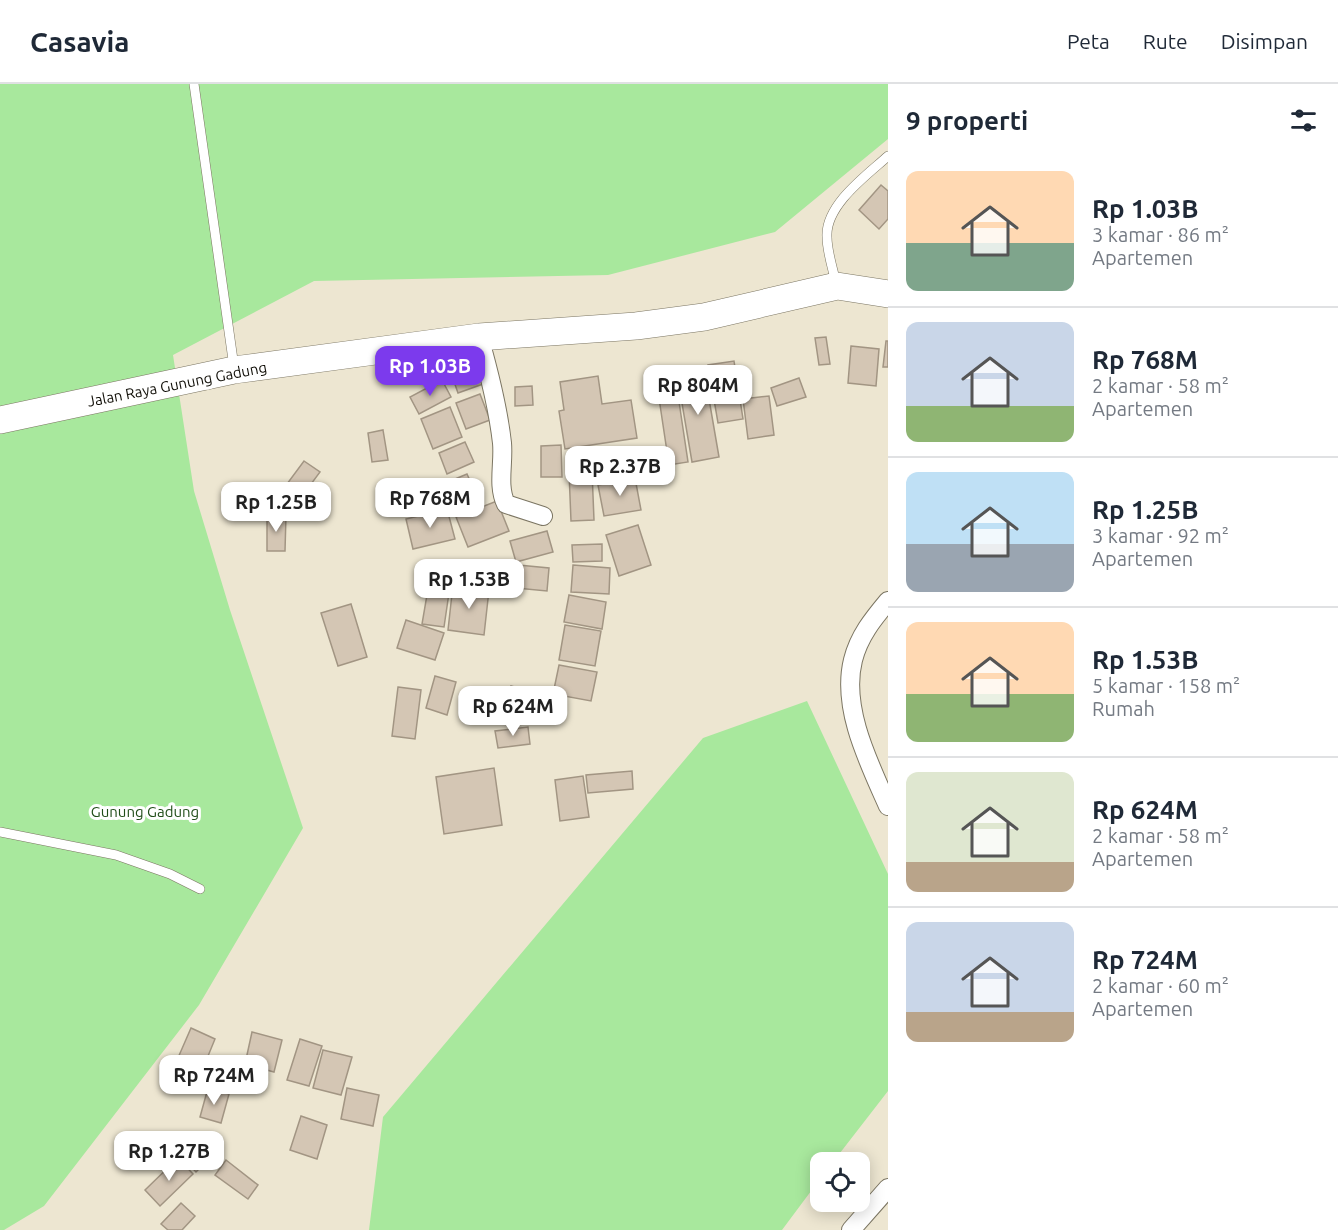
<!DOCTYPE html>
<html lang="id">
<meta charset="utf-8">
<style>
:root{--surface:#fff;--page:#f2f2f3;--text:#1f2937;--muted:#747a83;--line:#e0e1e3;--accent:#7c3aed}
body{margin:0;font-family:Ubuntu,sans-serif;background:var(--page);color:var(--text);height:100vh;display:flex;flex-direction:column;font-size:22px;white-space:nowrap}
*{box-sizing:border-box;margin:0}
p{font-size:20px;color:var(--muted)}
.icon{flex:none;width:33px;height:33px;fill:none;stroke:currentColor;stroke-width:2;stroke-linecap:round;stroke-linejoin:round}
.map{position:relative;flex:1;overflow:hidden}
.details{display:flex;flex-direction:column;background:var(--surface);width:450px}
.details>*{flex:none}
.fabs{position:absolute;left:810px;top:1068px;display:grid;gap:12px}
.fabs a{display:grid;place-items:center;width:60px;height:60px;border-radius:12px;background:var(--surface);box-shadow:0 3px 15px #0003;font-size:30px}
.price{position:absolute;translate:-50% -51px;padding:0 14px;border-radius:12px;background:#fff;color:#222;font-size:20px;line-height:39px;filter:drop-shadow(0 2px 3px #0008)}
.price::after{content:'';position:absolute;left:50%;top:36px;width:18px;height:14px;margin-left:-9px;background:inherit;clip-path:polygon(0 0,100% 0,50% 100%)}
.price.current{background:var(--accent);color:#fff}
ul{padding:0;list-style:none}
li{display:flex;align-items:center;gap:18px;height:150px;padding:0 18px}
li+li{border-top:2px solid var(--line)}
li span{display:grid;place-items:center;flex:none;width:168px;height:120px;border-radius:12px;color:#555}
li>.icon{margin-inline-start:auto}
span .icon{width:72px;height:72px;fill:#fffc;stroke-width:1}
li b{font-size:26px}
h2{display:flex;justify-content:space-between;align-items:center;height:72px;padding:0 18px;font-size:26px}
header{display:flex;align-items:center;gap:36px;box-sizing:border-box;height:84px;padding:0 30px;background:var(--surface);border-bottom:2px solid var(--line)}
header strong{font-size:28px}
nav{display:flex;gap:33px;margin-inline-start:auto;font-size:21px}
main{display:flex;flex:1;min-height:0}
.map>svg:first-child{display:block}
.green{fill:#a8e89d}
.building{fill:#d4c6b4;stroke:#a29583;stroke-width:1.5}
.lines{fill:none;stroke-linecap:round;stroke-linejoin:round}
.lane-casing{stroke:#7b7562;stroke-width:10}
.street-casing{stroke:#7b7562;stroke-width:20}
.secondary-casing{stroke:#7b7562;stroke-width:28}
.lane{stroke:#fff;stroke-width:9}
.street{stroke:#fff;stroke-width:18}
.secondary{stroke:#fff;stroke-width:27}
.labels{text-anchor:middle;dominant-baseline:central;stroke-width:6;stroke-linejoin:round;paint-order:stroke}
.street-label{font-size:15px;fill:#100e07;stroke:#fff}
.park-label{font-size:15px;fill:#204d18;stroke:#fff}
</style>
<header>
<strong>Casavia</strong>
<nav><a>Peta</a><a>Rute</a><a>Disimpan</a></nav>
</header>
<main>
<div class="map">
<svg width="888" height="1146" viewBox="0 0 888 1146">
<rect width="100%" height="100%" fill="#ede6d1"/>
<g class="green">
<path d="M0,0h888v55l-113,93 -167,43 -294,6 -141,74 21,136 36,119 73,218 -104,177 -155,201 -40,24h-4z"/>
<path d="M807,617l81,173v217l-55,71h-13v17l-38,51h-413l14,-113 320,-379z"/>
</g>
<g class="building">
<path d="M881,101l7,6v28l-9,10 -20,-19z"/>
<path d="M826,253l4,27 -11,1 -4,-27z"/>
<path d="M886,257h2v26h-5z"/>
<path d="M851,262l28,3 -3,37 -28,-3z"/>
<path d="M734,277l9,58 -25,4 -10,-58z"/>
<path d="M480,281l6,18 -28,10 -6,-17z"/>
<path d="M704,286l15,87 -27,5 -15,-88z"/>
<path d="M675,291l13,87 -19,3 -13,-87z"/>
<path d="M598,292l4,28 29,-4 6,38 -72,11 -6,-38 5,-1 -4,-28z"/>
<path d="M799,294l7,19 -29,9 -6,-18z"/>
<path d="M442,296l9,17 -32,17 -9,-17z"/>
<path d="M532,302l1,19 -18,1v-19z"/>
<path d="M480,310l10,26 -24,9 -10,-26z"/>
<path d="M769,312l5,39 -26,4 -5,-40z"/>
<path d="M450,323l12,30 -29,12 -12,-30z"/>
<path d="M383,346l5,30 -16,2 -4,-29z"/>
<path d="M465,358l9,20 -27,12 -8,-21z"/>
<path d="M561,361l1,32h-21v-31z"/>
<path d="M304,377l16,11 -23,31 -16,-11z"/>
<path d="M592,387l2,49 -23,1 -2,-49z"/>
<path d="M467,390l9,20 -19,8 -9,-20z"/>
<path d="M635,394l6,32 -37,6 -6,-31z"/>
<path d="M497,417l12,30 -41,16 -12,-30z"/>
<path d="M447,425l8,30 -42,10 -7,-30z"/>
<path d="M267,430l19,1 -1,36h-18z"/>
<path d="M638,441l13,40 -32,11 -13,-41z"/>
<path d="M547,447l6,21 -37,10 -6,-21z"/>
<path d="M602,460v17l-29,1 -1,-17z"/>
<path d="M488,478l61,6 -2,23 -61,-6z"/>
<path d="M573,481l37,3 -1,26 -38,-2z"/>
<path d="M429,499l21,3 -6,41 -22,-3z"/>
<path d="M453,501l36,5 -5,45 -36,-5z"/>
<path d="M569,511l37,7 -4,27 -38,-7z"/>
<path d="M351,520l16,53 -29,9 -17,-53z"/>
<path d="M406,536l38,13 -9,27 -38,-12z"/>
<path d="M565,541l36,6 -6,35 -36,-6z"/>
<path d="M559,581l38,7 -6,29 -38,-7z"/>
<path d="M435,592l21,6 -9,33 -21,-7z"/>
<path d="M511,602l25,7 -9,31 -24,-7z"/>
<path d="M398,603l23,3 -6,49 -23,-3z"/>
<path d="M528,643l2,17 -32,4 -3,-17z"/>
<path d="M494,684l8,57 -58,9 -8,-57z"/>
<path d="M632,687l1,18 -45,4 -2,-18z"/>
<path d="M583,692l6,41 -29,4 -5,-41z"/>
<path d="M191,944l24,11 -16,39 -25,-11z"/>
<path d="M252,948l30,8 -8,32 -29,-8z"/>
<path d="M300,955l22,7 -13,40 -22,-6z"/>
<path d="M323,966l29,7 -11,38 -28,-7z"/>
<path d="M208,1004l21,6 -8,29 -21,-6z"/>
<path d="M347,1004l32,7 -6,31 -32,-7z"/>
<path d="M301,1032l26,9 -10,34 -27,-9z"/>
<path d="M197,1054l16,17 -17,17 -16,-17z"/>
<path d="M178,1074l15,16 -33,32 -15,-16z"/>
<path d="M226,1076l32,25 -10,14 -33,-24z"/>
<path d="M181,1119l14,13 -13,14h-14l-7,-6z"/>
</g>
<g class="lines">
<defs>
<g id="lane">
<path d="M194,0l40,283"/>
<path d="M836,199c-3,-14 -9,-31 -9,-46 -2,-32 40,-62 61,-81"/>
<path d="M0,748l116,23 54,19 30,15"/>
</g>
<g id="street">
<path d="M479,253c10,35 19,70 23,106 2,20 -5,43 4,61l37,12"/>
<path d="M888,517c-15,18 -29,35 -35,59 -12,48 16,103 35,146"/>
<path d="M851,1146l37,-42"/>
</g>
<path id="secondary" d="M0,336l234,-50 245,-33 157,-11 68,-9 133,-31 51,8"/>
</defs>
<use href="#lane" class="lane-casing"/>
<use href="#street" class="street-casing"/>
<use href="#secondary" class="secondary-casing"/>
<use href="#lane" class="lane"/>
<use href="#street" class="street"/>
<use href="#secondary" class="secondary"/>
</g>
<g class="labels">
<g class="street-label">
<text transform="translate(177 300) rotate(-11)">Jalan Raya Gunung Gadung</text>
</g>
<g class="park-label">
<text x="145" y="727">Gunung Gadung</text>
</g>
</g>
</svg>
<div class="fabs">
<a><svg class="icon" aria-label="locate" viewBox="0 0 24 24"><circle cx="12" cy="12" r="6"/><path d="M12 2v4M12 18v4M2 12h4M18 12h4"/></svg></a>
</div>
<b class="price current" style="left:430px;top:313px">Rp 1.03B</b>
<b class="price" style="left:698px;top:332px">Rp 804M</b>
<b class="price" style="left:620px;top:413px">Rp 2.37B</b>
<b class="price" style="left:430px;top:445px">Rp 768M</b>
<b class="price" style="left:276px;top:449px">Rp 1.25B</b>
<b class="price" style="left:469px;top:526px">Rp 1.53B</b>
<b class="price" style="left:513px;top:653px">Rp 624M</b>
<b class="price" style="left:214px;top:1022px">Rp 724M</b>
<b class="price" style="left:169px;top:1098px">Rp 1.27B</b>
</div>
<section class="details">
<h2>9 properti<svg class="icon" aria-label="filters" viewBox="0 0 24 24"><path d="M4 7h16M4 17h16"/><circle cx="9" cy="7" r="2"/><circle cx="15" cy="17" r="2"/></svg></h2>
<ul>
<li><span style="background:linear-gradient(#ffd9b3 60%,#7fa58c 0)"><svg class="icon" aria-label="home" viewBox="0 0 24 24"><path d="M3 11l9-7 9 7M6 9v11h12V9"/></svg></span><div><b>Rp 1.03B</b><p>3 kamar · 86 m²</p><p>Apartemen</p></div></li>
<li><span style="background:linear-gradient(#c9d6e8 70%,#8fb573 0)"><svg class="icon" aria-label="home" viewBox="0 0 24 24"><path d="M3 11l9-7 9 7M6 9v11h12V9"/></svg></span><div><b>Rp 768M</b><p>2 kamar · 58 m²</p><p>Apartemen</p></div></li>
<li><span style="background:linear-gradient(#bfe0f5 60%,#9aa5b1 0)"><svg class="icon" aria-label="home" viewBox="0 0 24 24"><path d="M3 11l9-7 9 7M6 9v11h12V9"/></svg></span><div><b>Rp 1.25B</b><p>3 kamar · 92 m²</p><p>Apartemen</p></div></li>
<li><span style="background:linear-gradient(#ffd9b3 60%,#8fb573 0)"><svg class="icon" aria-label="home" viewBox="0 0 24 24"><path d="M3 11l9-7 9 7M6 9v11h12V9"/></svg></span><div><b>Rp 1.53B</b><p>5 kamar · 158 m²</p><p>Rumah</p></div></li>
<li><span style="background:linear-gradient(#dfe7d0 75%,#b9a48a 0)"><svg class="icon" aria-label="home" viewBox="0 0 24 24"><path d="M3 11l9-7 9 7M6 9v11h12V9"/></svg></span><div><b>Rp 624M</b><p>2 kamar · 58 m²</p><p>Apartemen</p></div></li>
<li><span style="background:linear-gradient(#c9d6e8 75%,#b9a48a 0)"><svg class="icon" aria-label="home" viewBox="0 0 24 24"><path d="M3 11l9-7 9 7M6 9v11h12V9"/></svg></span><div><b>Rp 724M</b><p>2 kamar · 60 m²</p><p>Apartemen</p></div></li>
</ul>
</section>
</main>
